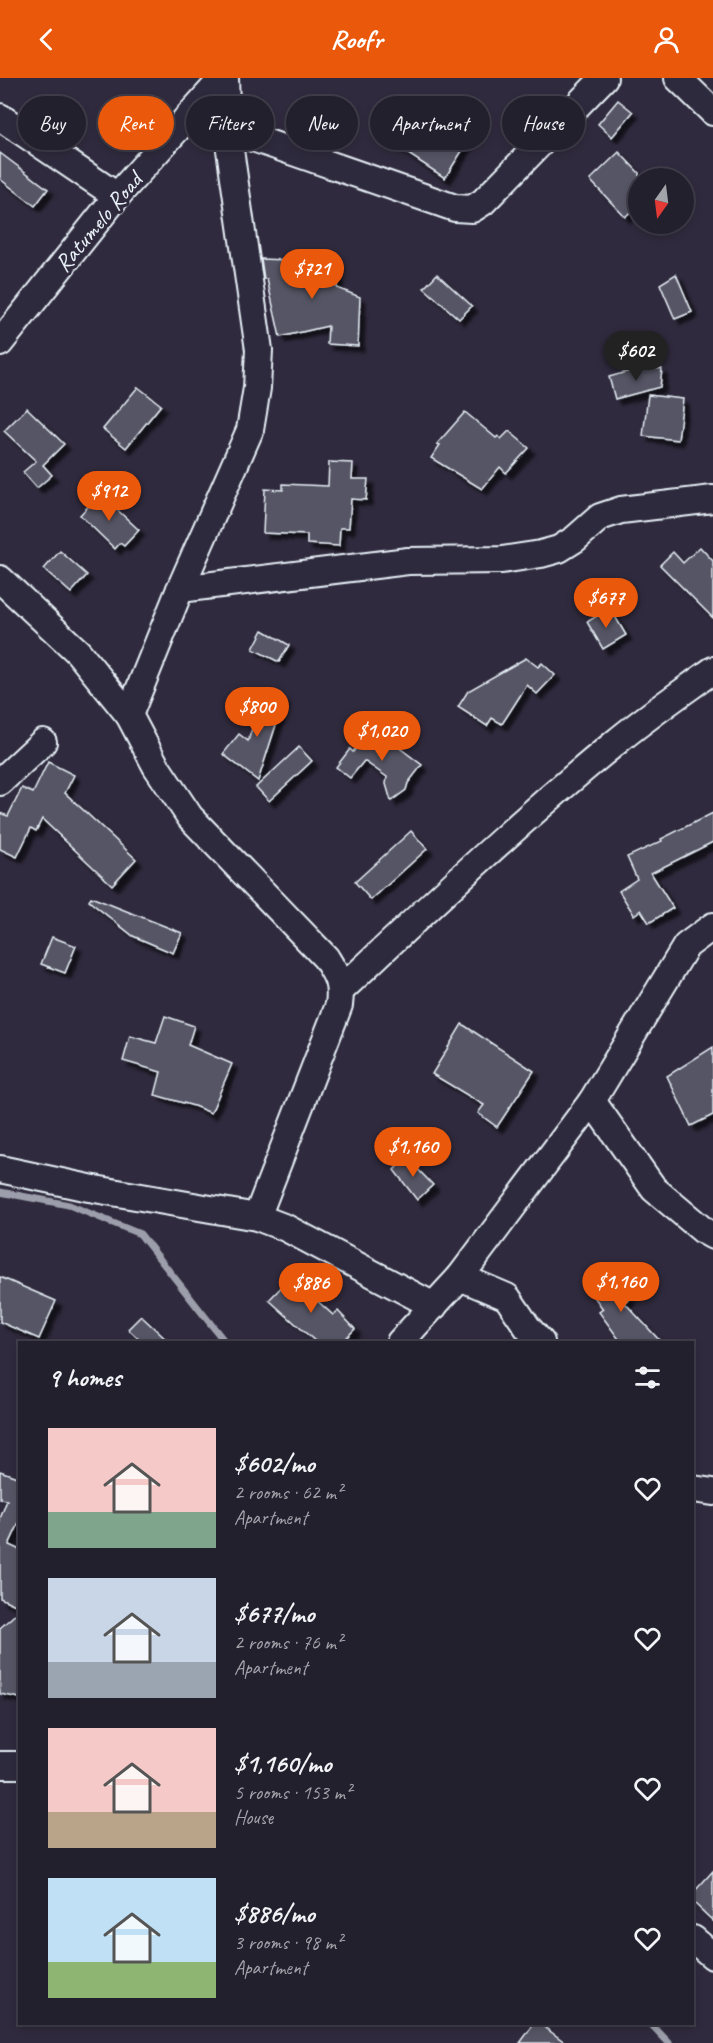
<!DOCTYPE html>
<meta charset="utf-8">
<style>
:root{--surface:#23202e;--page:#2b2836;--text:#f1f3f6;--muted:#a3a3aa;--line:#403e4a;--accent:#ea580c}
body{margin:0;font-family:Caveat,sans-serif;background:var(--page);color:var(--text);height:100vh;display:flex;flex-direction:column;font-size:22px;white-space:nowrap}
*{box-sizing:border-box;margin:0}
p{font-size:20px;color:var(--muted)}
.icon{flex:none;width:33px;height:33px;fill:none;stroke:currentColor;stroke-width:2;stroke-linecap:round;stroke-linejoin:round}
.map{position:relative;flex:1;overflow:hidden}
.side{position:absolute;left:18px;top:1263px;width:676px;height:684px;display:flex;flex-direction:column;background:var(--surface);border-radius:0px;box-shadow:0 3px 9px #0003,0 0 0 2px var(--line)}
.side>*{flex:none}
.hud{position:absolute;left:18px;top:18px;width:678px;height:54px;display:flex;gap:12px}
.needle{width:39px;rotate:194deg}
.buttons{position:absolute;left:628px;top:90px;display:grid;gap:12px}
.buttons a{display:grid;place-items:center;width:66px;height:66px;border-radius:50%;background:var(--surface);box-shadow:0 3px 9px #0003,0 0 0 2px var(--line);font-size:30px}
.price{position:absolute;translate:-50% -51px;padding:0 14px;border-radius:21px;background:var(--accent);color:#fff;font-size:20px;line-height:39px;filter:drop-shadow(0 2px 3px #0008)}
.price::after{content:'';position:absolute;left:50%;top:36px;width:18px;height:14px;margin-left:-9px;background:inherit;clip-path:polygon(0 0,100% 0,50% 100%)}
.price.on{background:#222;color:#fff}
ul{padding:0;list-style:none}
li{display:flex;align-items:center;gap:18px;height:150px;padding:0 30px}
li span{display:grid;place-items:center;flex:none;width:168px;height:120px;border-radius:0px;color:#555}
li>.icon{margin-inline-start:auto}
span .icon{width:72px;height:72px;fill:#fffc;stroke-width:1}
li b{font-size:26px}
h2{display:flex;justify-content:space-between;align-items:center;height:72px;padding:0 30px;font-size:26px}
.chip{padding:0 21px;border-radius:27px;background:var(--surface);box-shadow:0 3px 9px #0003,0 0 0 2px var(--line);font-size:21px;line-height:54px}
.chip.on{background:var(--accent);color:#fff}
header{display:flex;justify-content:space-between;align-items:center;height:78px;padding:0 30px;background:var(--accent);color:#fff;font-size:27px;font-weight:600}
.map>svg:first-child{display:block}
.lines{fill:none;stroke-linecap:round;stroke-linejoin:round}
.stream{stroke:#9c9fab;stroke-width:7}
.building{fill:#575565;stroke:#e8f1f8;stroke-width:1.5;filter:url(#shadow)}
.minor-casing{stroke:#e8f1f8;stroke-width:30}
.minor{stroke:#2f2a3d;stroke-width:26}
.labels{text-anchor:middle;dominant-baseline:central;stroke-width:6;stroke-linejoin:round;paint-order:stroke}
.street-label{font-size:24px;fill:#e8f1f8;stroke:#2f2a3d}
</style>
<header><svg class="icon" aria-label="back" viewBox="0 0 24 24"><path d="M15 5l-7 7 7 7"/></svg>Roofr<svg class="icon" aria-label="person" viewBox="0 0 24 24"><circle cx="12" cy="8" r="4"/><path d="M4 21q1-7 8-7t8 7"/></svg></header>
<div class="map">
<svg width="713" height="1965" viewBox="0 0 713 1965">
<defs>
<filter id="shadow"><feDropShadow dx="5.5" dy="5.5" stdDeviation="1.5" flood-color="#0009"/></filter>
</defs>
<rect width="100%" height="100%" fill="#2f2a3d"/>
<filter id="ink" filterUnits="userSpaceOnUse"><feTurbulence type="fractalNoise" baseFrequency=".0167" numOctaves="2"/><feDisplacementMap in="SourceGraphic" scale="12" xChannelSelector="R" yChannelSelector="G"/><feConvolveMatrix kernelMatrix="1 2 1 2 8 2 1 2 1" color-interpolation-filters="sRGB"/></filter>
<g filter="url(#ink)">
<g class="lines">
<g class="stream">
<path d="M0,1114l69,13 71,29 85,108"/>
<path d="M651,1946l18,19"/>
</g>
</g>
<g class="building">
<path d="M618,22l15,12 -21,25 -14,-13z"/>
<path d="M412,37l22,14 5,-8 30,19 -24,38 -52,-34z"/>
<path d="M619,74l20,21v31l-14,13 -35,-37z"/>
<path d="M0,75l48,36 -13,17 -35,-27z"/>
<path d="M261,181l77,3 -1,26 23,9 -2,49 -31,-2 1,-18 -48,11 -13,-58h-3z"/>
<path d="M437,196l35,32 -13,13 -35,-31z"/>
<path d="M676,196l16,38 -17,7 -15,-35z"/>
<path d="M644,289l18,2 -2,18 -45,12 -6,-22z"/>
<path d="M138,309l23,18 -35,43 -23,-19z"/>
<path d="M648,317l35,4 -5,41 -35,-4z"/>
<path d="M27,330l37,36 -21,21 9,10 -15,13 -14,-16 13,-11 -32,-30z"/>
<path d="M465,334l31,26 2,-2 3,3 8,-8 20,17 -23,25 -6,-6 -18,22 -51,-31 9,-13 -3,-1z"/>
<path d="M329,384l24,1 -1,16h16l-2,21 -15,-1 -2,29h-9l-1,18 -32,-2v-9l-44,-2 2,-44 18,1v-6l45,2z"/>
<path d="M100,416l39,36 -15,16 -4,-3 -5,6 -35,-34z"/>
<path d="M700,469l13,14v57l-53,-53 13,-13 10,11z"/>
<path d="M60,473l27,24 -16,18 -27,-24z"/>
<path d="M610,530l16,27 -23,14 -16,-27z"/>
<path d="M263,552l26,15 -10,17 -26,-13z"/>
<path d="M526,580l12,9 4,-4 13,12 -18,19 -10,-9 -25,39 -10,-6 -5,8 -29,-19 10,-16z"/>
<path d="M263,616l21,6 -26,81 -35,-27 16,-20 9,7z"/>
<path d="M372,649l50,38 -14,18 -2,7 -15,11 -5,-17 1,-7 -23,-16 -14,17 -14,-11 14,-18 3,3z"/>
<path d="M299,669l13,14 -43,40 -13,-14z"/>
<path d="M48,684l26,13 -9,18 71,66 -24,26 -70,-66 -6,12 -5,-3 -14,29 -17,-8v-36l8,3 14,-28 11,5z"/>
<path d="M713,735v29l-62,31 22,35 -24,15 -8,-13 -7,5 -15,-24 18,-12 -10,-22 35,-16 -1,-2z"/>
<path d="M411,753l16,18 -56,51 -16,-18z"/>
<path d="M91,819l91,36 -9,20 -40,-17 -44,-35z"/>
<path d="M52,859l24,9 -11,27 -24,-9z"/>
<path d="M165,938l29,10 -6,19 44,19 -21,49 -17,-7 -39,-11 6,-23 -38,-11 7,-25 26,7z"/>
<path d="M462,946l72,47 -37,56 -19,-14 6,-8 -52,-31z"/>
<path d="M713,969v68l-22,11 -24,-50z"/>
<path d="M406,1079l27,28 -16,15 -23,-30z"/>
<path d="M613,1197l17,24 -6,3 37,40h-40l-22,-30 4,-3 -13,-18z"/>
<path d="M0,1199l56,24 -17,38 -39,-17z"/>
<path d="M291,1199l42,38 5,-4 17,18 -13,13h-26l-47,-42z"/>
<path d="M141,1238l28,26h-27l-14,-13z"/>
<path d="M0,1393l17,6 3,-4v48l-11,24 11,5v57l-20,-9v-79l7,-19 -7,-1z"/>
<path d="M20,1532v88l-20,-4v-66z"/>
<path d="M713,1793v50l-20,-19v-9z"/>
<path d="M534,1946h6l26,19h-46z"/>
</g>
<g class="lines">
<defs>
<g id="minor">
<path d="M678,0l35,34"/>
<path d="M0,39l117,79"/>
<path d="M227,51l228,79 17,1 11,-7 121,-124"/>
<path d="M0,265l117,-147 106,-118"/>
<path d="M0,501l78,73 51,63 27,51 34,51 136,141c11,18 16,25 13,47l-82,212"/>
<path d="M180,511l228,-28 94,-1 39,-6 18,-5 16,-10 25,-22 21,-7 92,-11"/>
<path d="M129,637l51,-126 70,-159 7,-42 2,-38 -32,-221 -2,-51"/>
<path d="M0,704l43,-40"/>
<path d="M341,912c89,-84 178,-169 274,-247 31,-26 65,-49 98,-73"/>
<path d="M592,1023l62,88 50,42 9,5"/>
<path d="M0,1091l89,19 168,29 29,11 148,78"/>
<path d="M460,1199l47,20 21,31 13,14"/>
<path d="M400,1264l60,-65 132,-176 94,-155 27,-20"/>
<path d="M693,1411l20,3"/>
<path d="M0,1687h20"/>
<path d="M693,1861l20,17"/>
</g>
</defs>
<use href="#minor" class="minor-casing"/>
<use href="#minor" class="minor"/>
</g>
</g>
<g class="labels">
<g class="street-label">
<text transform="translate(98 144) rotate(-50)">Ratumelo Road</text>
</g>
</g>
</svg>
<div class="buttons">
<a><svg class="needle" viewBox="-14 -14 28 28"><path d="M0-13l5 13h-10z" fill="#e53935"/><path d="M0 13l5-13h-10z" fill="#a3a3aa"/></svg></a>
</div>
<b class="price" style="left:312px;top:222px">$721</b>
<b class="price on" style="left:636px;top:304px">$602</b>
<b class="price" style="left:109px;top:444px">$912</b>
<b class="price" style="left:606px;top:551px">$677</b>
<b class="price" style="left:257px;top:660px">$800</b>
<b class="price" style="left:382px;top:684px">$1,020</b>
<b class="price" style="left:413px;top:1100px">$1,160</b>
<b class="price" style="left:621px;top:1235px">$1,160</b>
<b class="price" style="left:311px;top:1236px">$886</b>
<div class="hud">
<a class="chip">Buy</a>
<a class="chip on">Rent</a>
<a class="chip">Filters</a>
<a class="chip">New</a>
<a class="chip">Apartment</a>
<a class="chip">House</a>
</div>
<section class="side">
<h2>9 homes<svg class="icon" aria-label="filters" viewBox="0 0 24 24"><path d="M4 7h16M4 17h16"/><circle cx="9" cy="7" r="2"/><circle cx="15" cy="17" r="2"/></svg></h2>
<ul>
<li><span style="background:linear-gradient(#f6c9c9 70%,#7fa58c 0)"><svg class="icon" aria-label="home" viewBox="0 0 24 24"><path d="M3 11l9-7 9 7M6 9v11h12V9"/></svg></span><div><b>$602/mo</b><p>2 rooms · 62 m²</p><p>Apartment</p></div><svg class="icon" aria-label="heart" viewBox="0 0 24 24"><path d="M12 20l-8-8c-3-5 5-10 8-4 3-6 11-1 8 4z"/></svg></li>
<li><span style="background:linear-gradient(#c9d6e8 70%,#9aa5b1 0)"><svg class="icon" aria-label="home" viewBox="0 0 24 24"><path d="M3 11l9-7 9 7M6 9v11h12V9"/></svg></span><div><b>$677/mo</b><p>2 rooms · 76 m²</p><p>Apartment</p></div><svg class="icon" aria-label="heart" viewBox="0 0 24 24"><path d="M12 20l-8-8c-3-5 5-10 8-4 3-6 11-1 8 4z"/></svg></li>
<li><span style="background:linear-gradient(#f6c9c9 70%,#b9a48a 0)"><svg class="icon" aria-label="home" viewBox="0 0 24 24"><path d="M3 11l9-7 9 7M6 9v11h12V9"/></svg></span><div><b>$1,160/mo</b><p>5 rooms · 153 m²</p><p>House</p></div><svg class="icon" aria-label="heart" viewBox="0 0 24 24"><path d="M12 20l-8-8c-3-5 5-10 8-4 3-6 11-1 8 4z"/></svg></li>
<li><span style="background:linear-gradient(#bfe0f5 70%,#8fb573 0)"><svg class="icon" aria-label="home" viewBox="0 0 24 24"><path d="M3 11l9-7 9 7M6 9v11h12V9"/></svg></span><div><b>$886/mo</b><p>3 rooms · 98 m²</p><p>Apartment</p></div><svg class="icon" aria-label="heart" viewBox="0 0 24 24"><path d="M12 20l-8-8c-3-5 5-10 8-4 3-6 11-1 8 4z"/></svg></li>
</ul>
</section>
</div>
